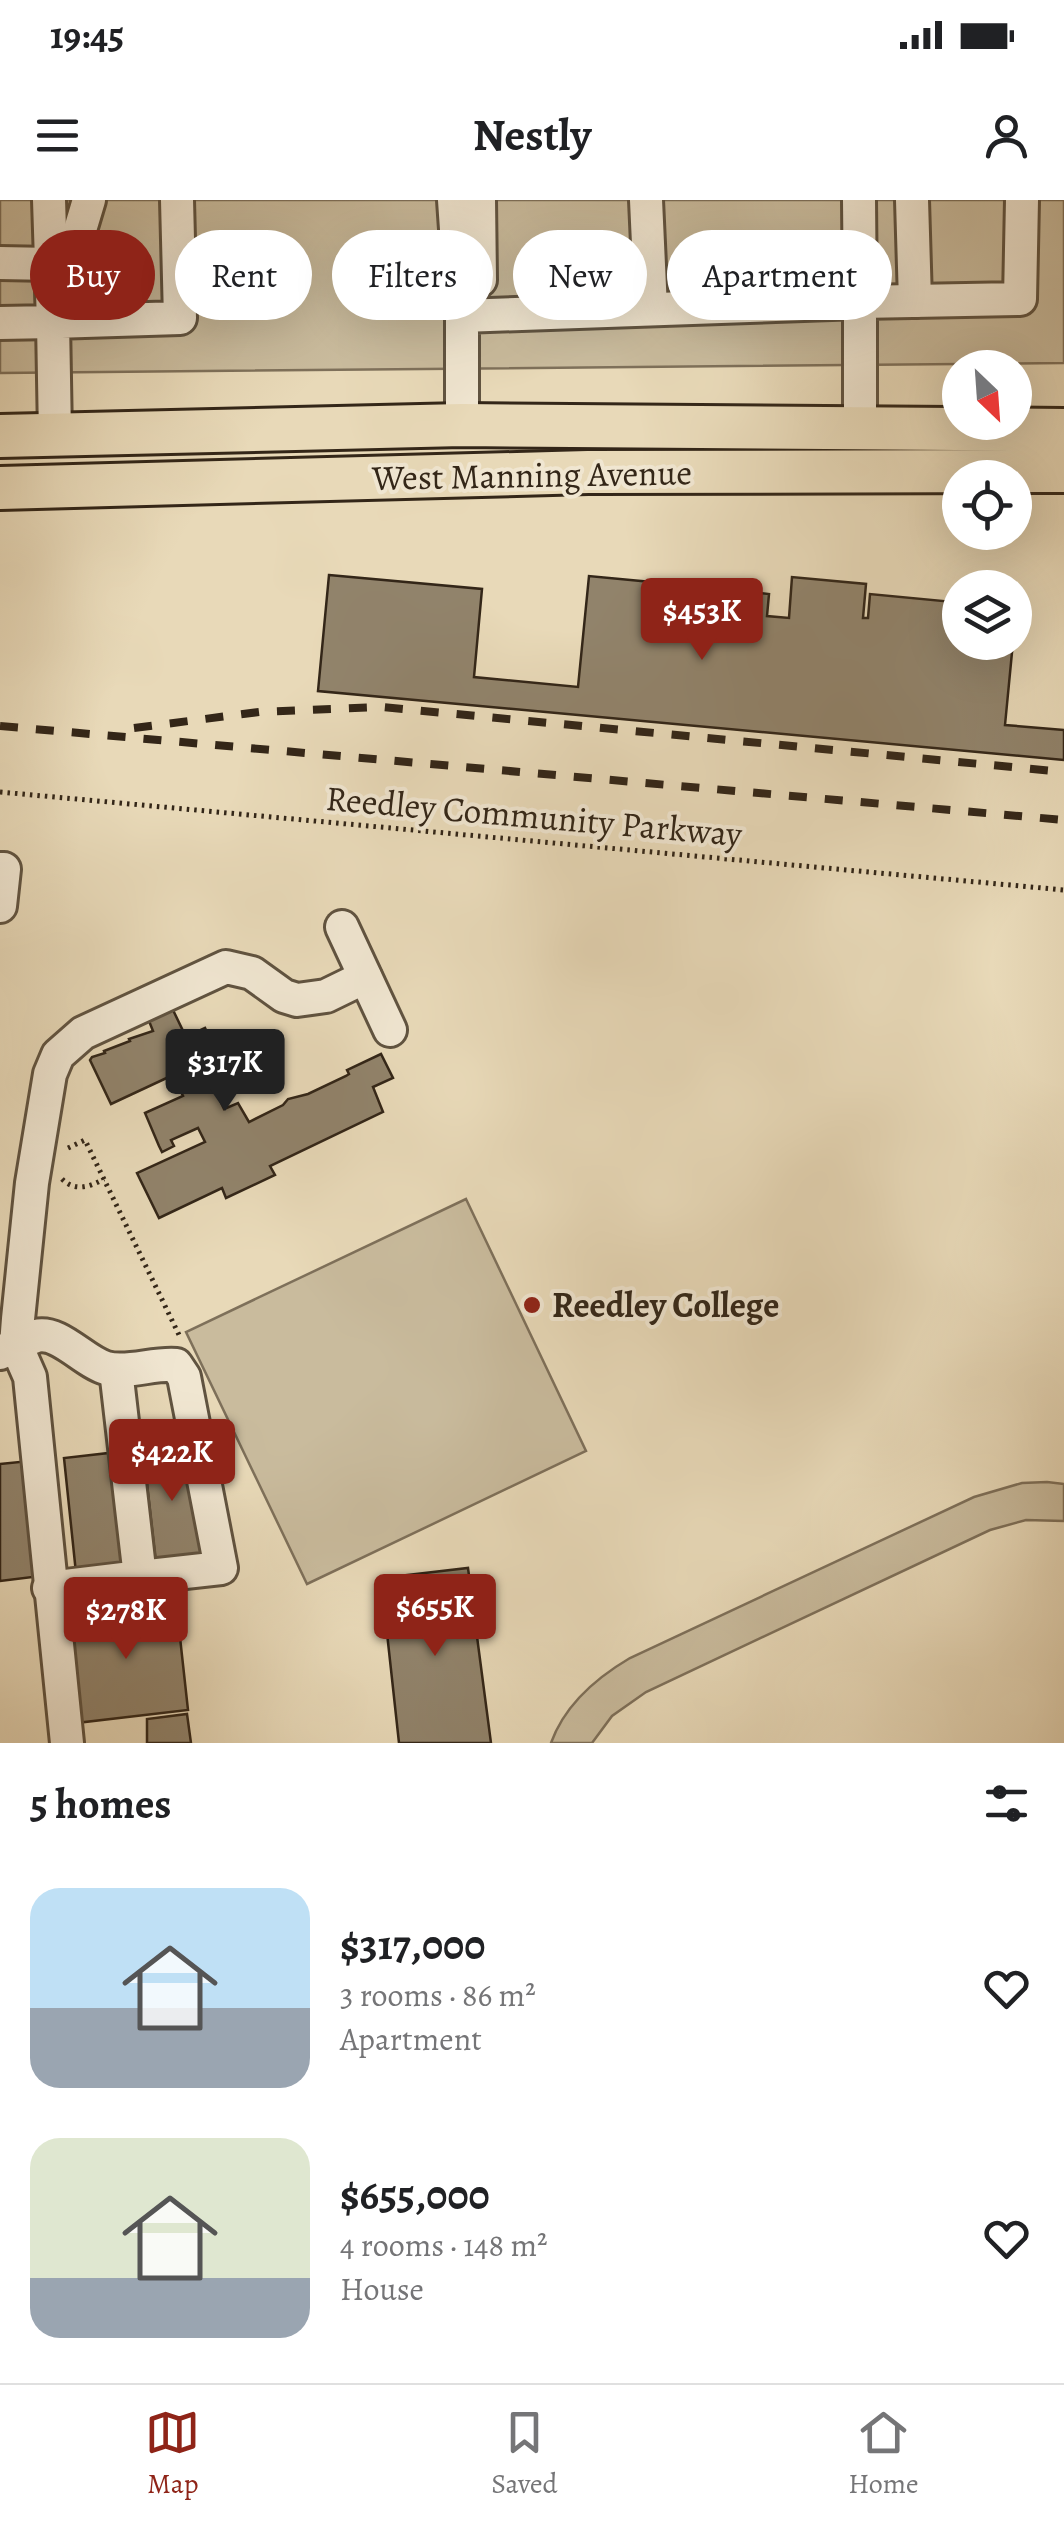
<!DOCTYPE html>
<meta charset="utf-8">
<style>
:root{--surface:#fff;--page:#f2f2f2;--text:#202124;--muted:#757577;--line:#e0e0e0;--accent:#8f2418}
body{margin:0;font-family:Alegreya,serif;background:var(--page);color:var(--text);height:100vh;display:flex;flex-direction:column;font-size:38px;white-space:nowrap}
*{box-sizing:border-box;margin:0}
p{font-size:32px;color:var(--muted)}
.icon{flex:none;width:55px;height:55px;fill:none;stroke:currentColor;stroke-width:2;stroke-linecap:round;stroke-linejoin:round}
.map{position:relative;height:1543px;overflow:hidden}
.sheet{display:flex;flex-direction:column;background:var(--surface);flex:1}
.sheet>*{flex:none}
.guide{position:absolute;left:30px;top:30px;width:1005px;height:90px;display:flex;gap:20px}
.needle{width:65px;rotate:155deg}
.controls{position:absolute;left:942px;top:150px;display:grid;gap:20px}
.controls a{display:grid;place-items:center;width:90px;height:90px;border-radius:50%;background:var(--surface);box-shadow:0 10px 40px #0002;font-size:50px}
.price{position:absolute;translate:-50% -85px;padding:0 22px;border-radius:10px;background:var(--accent);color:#fff;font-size:32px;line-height:65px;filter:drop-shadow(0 2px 5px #0008)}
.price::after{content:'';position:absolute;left:50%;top:60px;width:30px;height:22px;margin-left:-15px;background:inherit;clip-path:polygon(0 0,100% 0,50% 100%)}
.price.active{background:#222;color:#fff}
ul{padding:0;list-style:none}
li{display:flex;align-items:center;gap:30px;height:250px;padding:0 30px}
li span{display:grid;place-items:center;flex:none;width:280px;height:200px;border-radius:30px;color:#555}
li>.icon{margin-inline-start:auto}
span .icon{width:120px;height:120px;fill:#fffc;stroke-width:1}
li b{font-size:42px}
h2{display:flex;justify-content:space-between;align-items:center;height:120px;padding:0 30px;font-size:42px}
.pill{padding:0 35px;border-radius:45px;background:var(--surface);box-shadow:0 10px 40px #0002;font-size:35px;line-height:90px}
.pill.active{background:var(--accent);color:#fff}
.status{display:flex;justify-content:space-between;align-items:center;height:70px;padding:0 50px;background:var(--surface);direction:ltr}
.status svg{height:28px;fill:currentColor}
header{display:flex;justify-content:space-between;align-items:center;height:130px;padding:0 30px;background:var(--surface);font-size:45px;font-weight:600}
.tab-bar{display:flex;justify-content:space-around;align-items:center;height:140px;border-top:2px solid var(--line);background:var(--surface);font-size:28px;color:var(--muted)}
.tab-bar a{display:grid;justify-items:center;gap:5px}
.tab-bar .active{color:var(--accent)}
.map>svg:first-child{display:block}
.green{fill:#c9bb9d;stroke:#7e705a;stroke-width:2.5}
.building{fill:#91836b;stroke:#332618;stroke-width:2.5}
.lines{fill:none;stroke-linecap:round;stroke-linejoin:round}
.minor-casing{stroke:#605340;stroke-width:38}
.major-casing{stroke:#332618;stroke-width:48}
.path{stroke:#332618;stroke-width:5;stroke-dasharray:2.5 5;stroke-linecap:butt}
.minor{stroke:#f0e6d1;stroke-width:32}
.major{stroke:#e8d9b8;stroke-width:42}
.rail{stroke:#332618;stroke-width:8;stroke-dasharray:18 18;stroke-linecap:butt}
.poi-dot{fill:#8f2418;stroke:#f0e6d1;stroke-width:4}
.labels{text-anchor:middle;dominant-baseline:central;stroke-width:8;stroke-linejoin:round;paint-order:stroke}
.street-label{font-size:35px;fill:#332618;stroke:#f0e6d1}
.poi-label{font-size:35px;font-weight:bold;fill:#332618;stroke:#f0e6d1;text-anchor:start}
</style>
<div class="status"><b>19:45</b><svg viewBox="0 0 49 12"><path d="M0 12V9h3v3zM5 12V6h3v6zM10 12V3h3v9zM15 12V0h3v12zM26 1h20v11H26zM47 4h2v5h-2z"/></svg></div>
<header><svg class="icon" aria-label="menu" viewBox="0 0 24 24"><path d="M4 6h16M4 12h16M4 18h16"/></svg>Nestly<svg class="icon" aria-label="person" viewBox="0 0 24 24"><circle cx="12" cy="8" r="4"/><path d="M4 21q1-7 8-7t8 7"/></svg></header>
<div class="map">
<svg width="1064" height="1543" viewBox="0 0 1064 1543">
<rect width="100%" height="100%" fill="#e8d9b8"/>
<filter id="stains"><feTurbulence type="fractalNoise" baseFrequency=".002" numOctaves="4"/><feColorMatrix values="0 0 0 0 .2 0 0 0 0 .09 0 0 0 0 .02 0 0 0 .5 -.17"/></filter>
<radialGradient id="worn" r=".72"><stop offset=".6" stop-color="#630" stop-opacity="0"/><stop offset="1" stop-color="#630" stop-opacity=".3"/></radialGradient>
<g class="green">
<path d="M0,0h1064v163l-1064,10z"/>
<path d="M466,999l120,252 -279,133 -121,-252z"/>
<path d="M1047,1282l17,2v37l-38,-1 -36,10 -344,162 -34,24 -20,27h-41c14,-39 45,-65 79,-85l344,-161 48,-14z"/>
</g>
<g class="building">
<path d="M329,375l153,14 -8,88 104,10 11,-111 83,8 -2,23 52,4 2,-22 45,5 -2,22 22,2 3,-41 74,7 -3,34h5l2,-24 84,8 -3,23 9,1v16h53l-8,83 59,5v30l-746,-69z"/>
<path d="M173,810l13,27 19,-9 24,52 -15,7 10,22 14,-6 11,19 34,-17 5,-6 20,-5 38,-18 3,-2 -2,-4 34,-16 12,24 -20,9 10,25 -113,54 5,9 -49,23 -4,-10 -63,30 -22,-45 68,-31 -7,-14 -27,12 3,6 -12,6 -3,-6 -14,-33 38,-17 -10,-21 -62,29 -21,-44 2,-3 13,-4 -1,-2 26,-10 -1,-2 24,-8 -4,-10z"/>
<path d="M189,1244l13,115 -46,5 -13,-115z"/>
<path d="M109,1253l13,114 -46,6 -12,-115z"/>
<path d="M29,1261l12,115 -41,5v-117z"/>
<path d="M468,1368l23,175h-92l-18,-165z"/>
<path d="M176,1401l12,109 -112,13 -11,-110z"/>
<path d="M187,1514l4,29h-44v-24z"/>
</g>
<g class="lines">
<defs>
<g id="minor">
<path d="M454,0l8,116"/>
<path d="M479,0l1,80"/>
<path d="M646,0l5,109"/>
<path d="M912,0l3,101"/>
<path d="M0,63l51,1"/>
<path d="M76,121l4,-91 9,-30"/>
<path d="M0,123l53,-1 -4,-122"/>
<path d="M462,225v-109l398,-14 -1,-102"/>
<path d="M860,228v-126l160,-3 2,-99"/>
<path d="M55,235l-2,-113 127,-4 -3,-118"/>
<path d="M0,669h4l-4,37"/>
<path d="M342,727l48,103"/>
<path d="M0,1153c11,-6 24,-13 36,-17 23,-6 48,26 70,32 21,6 47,-5 70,-3l8,12 37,191 -81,9"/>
<path d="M49,1388l91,-11 -24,-207"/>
<path d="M67,1543l-37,-366 -14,-32 2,-26 14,-136 18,-109 8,-19 25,-22 143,-66 26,6 32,23 13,4 29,-4 39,-19"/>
</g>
<g id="major">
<path d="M0,236l462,-11 602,5"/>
<path d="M0,288l588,-16 476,-1"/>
</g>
</defs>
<use href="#minor" class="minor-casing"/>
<use href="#major" class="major-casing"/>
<g class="path">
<path d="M0,592l1064,98"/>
<path d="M68,948l17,-8 96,199"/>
<path d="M62,979c13,13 27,8 42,0"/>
</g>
<use href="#minor" class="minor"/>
<use href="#major" class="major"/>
<g class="rail">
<path d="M0,526l1064,94"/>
<path d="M134,528l125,-16 123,-5 682,65"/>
</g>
</g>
<circle class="poi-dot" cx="532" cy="1105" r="10"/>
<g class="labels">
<g class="street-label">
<text transform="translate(532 275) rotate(-1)">West Manning Avenue</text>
<text transform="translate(534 616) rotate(5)">Reedley Community Parkway</text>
</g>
<g class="poi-label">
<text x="552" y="1105">Reedley College</text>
</g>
</g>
<rect width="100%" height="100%" filter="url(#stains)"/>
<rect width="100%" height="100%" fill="url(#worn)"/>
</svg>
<div class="controls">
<a><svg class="needle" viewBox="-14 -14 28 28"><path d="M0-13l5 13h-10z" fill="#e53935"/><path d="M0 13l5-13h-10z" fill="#757577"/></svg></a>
<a><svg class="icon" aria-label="locate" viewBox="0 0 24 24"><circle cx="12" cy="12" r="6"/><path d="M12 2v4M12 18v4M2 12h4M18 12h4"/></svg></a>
<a><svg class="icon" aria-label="layers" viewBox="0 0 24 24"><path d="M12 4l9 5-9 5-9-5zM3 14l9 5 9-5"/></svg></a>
</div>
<b class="price" style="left:702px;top:463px">$453K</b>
<b class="price active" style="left:225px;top:914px">$317K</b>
<b class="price" style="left:172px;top:1304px">$422K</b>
<b class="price" style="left:435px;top:1459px">$655K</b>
<b class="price" style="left:126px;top:1462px">$278K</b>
<div class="guide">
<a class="pill active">Buy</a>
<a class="pill">Rent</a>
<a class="pill">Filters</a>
<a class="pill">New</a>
<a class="pill">Apartment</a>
</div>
</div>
<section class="sheet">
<h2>5 homes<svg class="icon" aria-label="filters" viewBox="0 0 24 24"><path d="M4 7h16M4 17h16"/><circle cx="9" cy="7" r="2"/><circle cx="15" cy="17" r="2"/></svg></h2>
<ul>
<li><span style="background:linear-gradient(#bfe0f5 60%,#9aa5b1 0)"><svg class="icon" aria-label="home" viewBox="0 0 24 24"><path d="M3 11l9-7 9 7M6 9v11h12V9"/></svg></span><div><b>$317,000</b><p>3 rooms · 86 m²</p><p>Apartment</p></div><svg class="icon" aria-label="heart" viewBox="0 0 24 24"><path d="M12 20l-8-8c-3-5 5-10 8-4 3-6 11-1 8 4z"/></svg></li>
<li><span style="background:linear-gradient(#dfe7d0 70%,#9aa5b1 0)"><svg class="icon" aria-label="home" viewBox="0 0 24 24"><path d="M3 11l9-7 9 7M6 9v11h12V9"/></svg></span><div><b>$655,000</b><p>4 rooms · 148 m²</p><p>House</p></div><svg class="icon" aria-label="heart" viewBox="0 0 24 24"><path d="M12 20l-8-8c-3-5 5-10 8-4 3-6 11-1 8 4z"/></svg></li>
</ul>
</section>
<nav class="tab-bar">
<a class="active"><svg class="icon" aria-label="map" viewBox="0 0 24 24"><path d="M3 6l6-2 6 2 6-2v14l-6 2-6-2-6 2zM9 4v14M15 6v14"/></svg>Map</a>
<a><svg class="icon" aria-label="saved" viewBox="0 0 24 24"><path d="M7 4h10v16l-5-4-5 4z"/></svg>Saved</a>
<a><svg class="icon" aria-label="home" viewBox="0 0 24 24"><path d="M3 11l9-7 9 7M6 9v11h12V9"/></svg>Home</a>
</nav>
